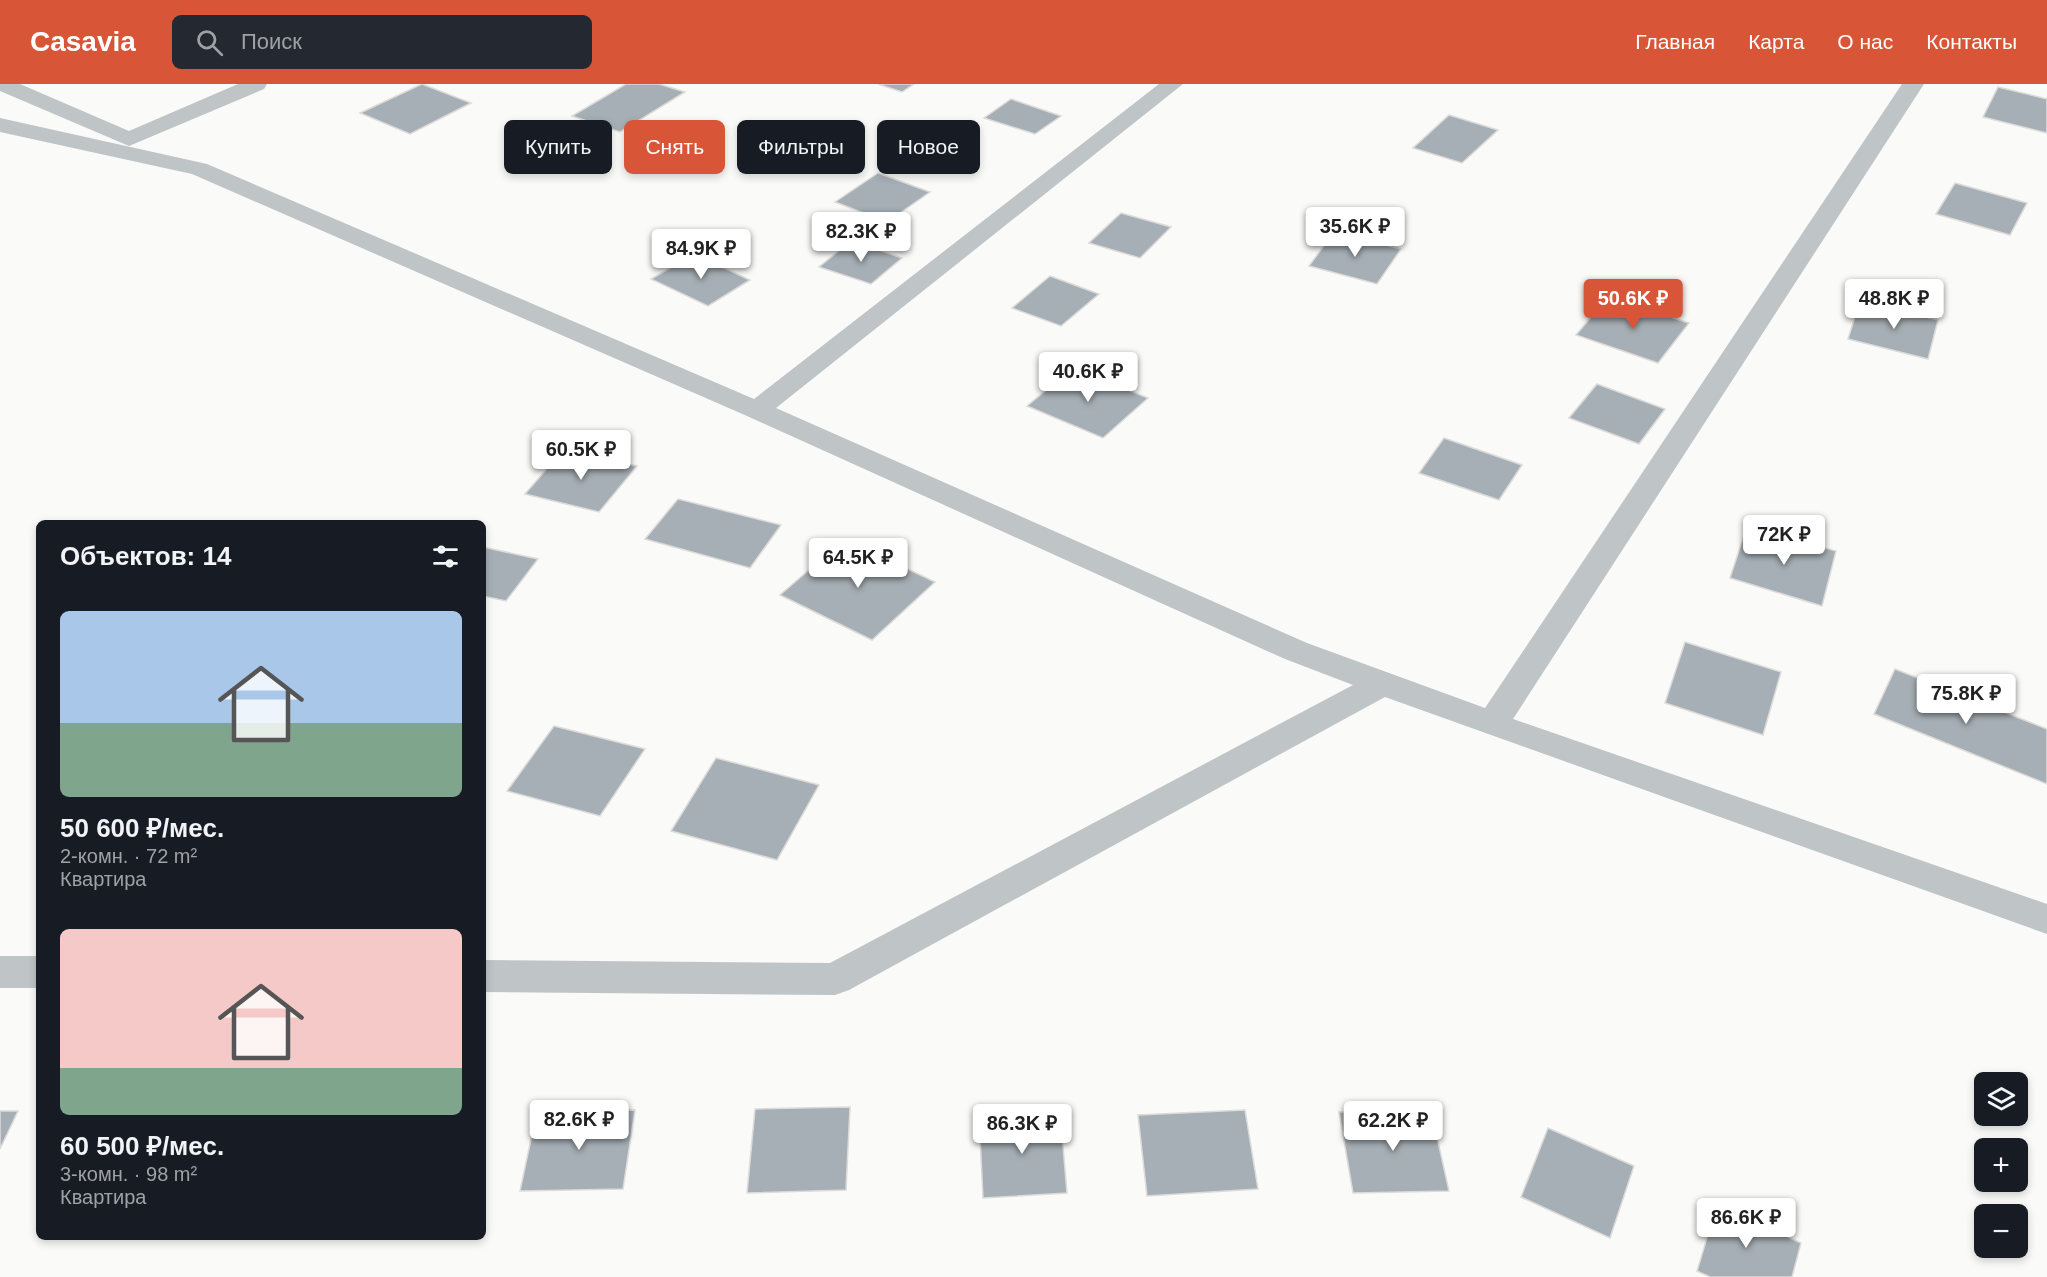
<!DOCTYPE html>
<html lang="ru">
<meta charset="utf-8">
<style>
:root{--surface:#171b24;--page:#242831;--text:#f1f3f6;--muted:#9ea1a6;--accent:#d95538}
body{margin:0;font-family:Arial,sans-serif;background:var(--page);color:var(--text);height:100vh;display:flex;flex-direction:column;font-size:22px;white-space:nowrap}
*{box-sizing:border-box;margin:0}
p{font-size:20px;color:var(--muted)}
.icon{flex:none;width:33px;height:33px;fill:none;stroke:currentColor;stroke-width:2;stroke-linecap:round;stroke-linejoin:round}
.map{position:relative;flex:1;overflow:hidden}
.details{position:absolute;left:36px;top:436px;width:450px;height:720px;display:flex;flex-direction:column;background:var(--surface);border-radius:9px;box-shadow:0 3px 9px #0003}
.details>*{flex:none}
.banner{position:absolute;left:504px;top:36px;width:570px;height:54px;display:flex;gap:12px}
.tools{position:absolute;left:1974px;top:988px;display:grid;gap:12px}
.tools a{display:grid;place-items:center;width:54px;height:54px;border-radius:9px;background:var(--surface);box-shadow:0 3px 9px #0003;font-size:30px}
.price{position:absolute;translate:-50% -51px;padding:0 14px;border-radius:6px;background:#fff;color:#222;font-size:20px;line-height:39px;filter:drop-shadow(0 2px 3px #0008)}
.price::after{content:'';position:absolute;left:50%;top:36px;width:18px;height:14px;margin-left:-9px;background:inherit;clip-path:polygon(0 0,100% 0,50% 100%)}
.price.current{background:var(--accent);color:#fff}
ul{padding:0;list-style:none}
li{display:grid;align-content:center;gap:12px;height:318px;padding:0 24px}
li span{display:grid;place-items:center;height:186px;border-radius:9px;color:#555}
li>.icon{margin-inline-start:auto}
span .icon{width:108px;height:108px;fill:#fffc;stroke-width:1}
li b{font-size:26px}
h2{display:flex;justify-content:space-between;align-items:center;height:72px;padding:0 24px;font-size:26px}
.pill{padding:0 21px;border-radius:9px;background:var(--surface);box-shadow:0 3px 9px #0003;font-size:21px;line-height:54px}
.pill.current{background:var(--accent);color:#fff}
header{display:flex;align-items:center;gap:36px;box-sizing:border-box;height:84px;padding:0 30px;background:var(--accent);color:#fff}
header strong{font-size:28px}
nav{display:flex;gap:33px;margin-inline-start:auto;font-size:21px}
.search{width:420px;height:54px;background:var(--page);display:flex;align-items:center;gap:15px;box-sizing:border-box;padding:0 21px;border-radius:9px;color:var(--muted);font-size:22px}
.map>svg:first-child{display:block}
.building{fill:#a6afb5;stroke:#dcdbda;stroke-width:1.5}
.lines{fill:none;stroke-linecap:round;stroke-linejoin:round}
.minor{fill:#bfc4c7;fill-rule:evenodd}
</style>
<header>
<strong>Casavia</strong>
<div class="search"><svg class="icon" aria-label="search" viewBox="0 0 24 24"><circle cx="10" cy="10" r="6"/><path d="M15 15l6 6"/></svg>Поиск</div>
<nav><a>Главная</a><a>Карта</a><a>О нас</a><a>Контакты</a></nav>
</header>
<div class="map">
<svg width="2047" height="1193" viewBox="0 0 2047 1193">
<rect width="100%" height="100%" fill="#fafaf8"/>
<g class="building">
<path d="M422,0l49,19 -61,31 -50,-21z"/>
<path d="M626,0h33l26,8 -65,40 -48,-16z"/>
<path d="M878,0h36l-12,8z"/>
<path d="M1998,3l49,12v34l-64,-16z"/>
<path d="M1011,15l50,17 -26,18 -51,-16z"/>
<path d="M1449,31l49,15 -36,33 -49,-15z"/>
<path d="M878,89l52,19 -43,30 -52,-20z"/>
<path d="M1955,99l72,20 -17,32 -74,-21z"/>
<path d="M1121,129l50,14 -31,31 -51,-15z"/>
<path d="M1334,148l67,17 -24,35 -68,-18z"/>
<path d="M851,157l51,17 -31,26 -52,-17z"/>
<path d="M694,170l56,26 -42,26 -57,-27z"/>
<path d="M1050,192l49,18 -38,32 -49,-18z"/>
<path d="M1608,213l81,26 -31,40 -82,-28z"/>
<path d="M1860,217l78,19 -10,39 -80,-20z"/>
<path d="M1073,284l75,30 -45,40 -76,-32z"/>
<path d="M1597,300l68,25 -26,35 -70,-26z"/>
<path d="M1444,354l78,27 -23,35 -80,-27z"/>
<path d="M563,366l74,16 -38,46 -74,-18z"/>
<path d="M678,415l103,26 -31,43 -105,-29z"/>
<path d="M1747,442l89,25 -14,55 -92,-28z"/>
<path d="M845,455l90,43 -63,58 -92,-45z"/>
<path d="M483,463l55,12 -32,42 -23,-5z"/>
<path d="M1685,558l96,30 -18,63 -98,-32z"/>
<path d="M1895,585l152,60v55l-173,-70z"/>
<path d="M554,642l91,23 -45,67 -93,-25z"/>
<path d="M716,674l103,27 -42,75 -106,-29z"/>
<path d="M850,1023l-4,83 -99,3 8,-84z"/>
<path d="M635,1026l-12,79 -103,2 17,-80z"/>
<path d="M1245,1026l13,79 -111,7 -9,-81z"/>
<path d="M1431,1026l18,81 -96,2 -14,-81z"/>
<path d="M0,1027h18l-18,38z"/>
<path d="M1060,1027l7,82 -84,5 -4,-82z"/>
<path d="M1548,1044l86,38 -24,72 -89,-41z"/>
<path d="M1717,1121l84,38 -9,34h-82l-13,-6z"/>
</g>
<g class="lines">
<g class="minor">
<path d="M0,0h20l109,47 109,-47h29l-3,5 -135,57 -129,-55z"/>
<path d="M1159,0h24l-407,324 531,235 178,65 417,-624h22l-411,635 534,185v30l-662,-237 -536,293 -14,5 -352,-3v-32l347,3 523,-278 -68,-26 -538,-243 -555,-242 -192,-42v-14l207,46 547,235z"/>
<rect x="0" y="872" width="39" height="32"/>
</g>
</g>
</svg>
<div class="tools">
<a><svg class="icon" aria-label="layers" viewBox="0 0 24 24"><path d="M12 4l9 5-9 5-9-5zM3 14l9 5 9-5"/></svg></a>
<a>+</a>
<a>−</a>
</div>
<b class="price" style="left:1355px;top:174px">35.6K ₽</b>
<b class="price" style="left:861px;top:179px">82.3K ₽</b>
<b class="price" style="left:701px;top:196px">84.9K ₽</b>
<b class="price current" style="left:1633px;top:246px">50.6K ₽</b>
<b class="price" style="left:1894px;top:246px">48.8K ₽</b>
<b class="price" style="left:1088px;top:319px">40.6K ₽</b>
<b class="price" style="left:581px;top:397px">60.5K ₽</b>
<b class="price" style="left:1784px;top:482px">72K ₽</b>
<b class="price" style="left:858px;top:505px">64.5K ₽</b>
<b class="price" style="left:1966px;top:641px">75.8K ₽</b>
<b class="price" style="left:579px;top:1067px">82.6K ₽</b>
<b class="price" style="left:1393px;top:1068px">62.2K ₽</b>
<b class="price" style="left:1022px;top:1071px">86.3K ₽</b>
<b class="price" style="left:1746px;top:1165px">86.6K ₽</b>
<div class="banner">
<a class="pill">Купить</a>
<a class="pill current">Снять</a>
<a class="pill">Фильтры</a>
<a class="pill">Новое</a>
</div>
<section class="details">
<h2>Объектов: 14<svg class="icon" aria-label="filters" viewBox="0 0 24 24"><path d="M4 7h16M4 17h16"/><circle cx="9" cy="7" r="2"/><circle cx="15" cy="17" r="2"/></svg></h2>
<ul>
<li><span style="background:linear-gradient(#a9c7e8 60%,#7fa58c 0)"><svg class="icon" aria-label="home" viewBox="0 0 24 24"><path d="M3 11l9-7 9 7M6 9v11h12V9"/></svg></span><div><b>50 600 ₽/мес.</b><p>2-комн. · 72 m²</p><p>Квартира</p></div></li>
<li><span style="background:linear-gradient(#f6c9c9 75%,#7fa58c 0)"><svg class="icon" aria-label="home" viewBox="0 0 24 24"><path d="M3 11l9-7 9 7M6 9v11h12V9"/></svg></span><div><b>60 500 ₽/мес.</b><p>3-комн. · 98 m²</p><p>Квартира</p></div></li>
</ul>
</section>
</div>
